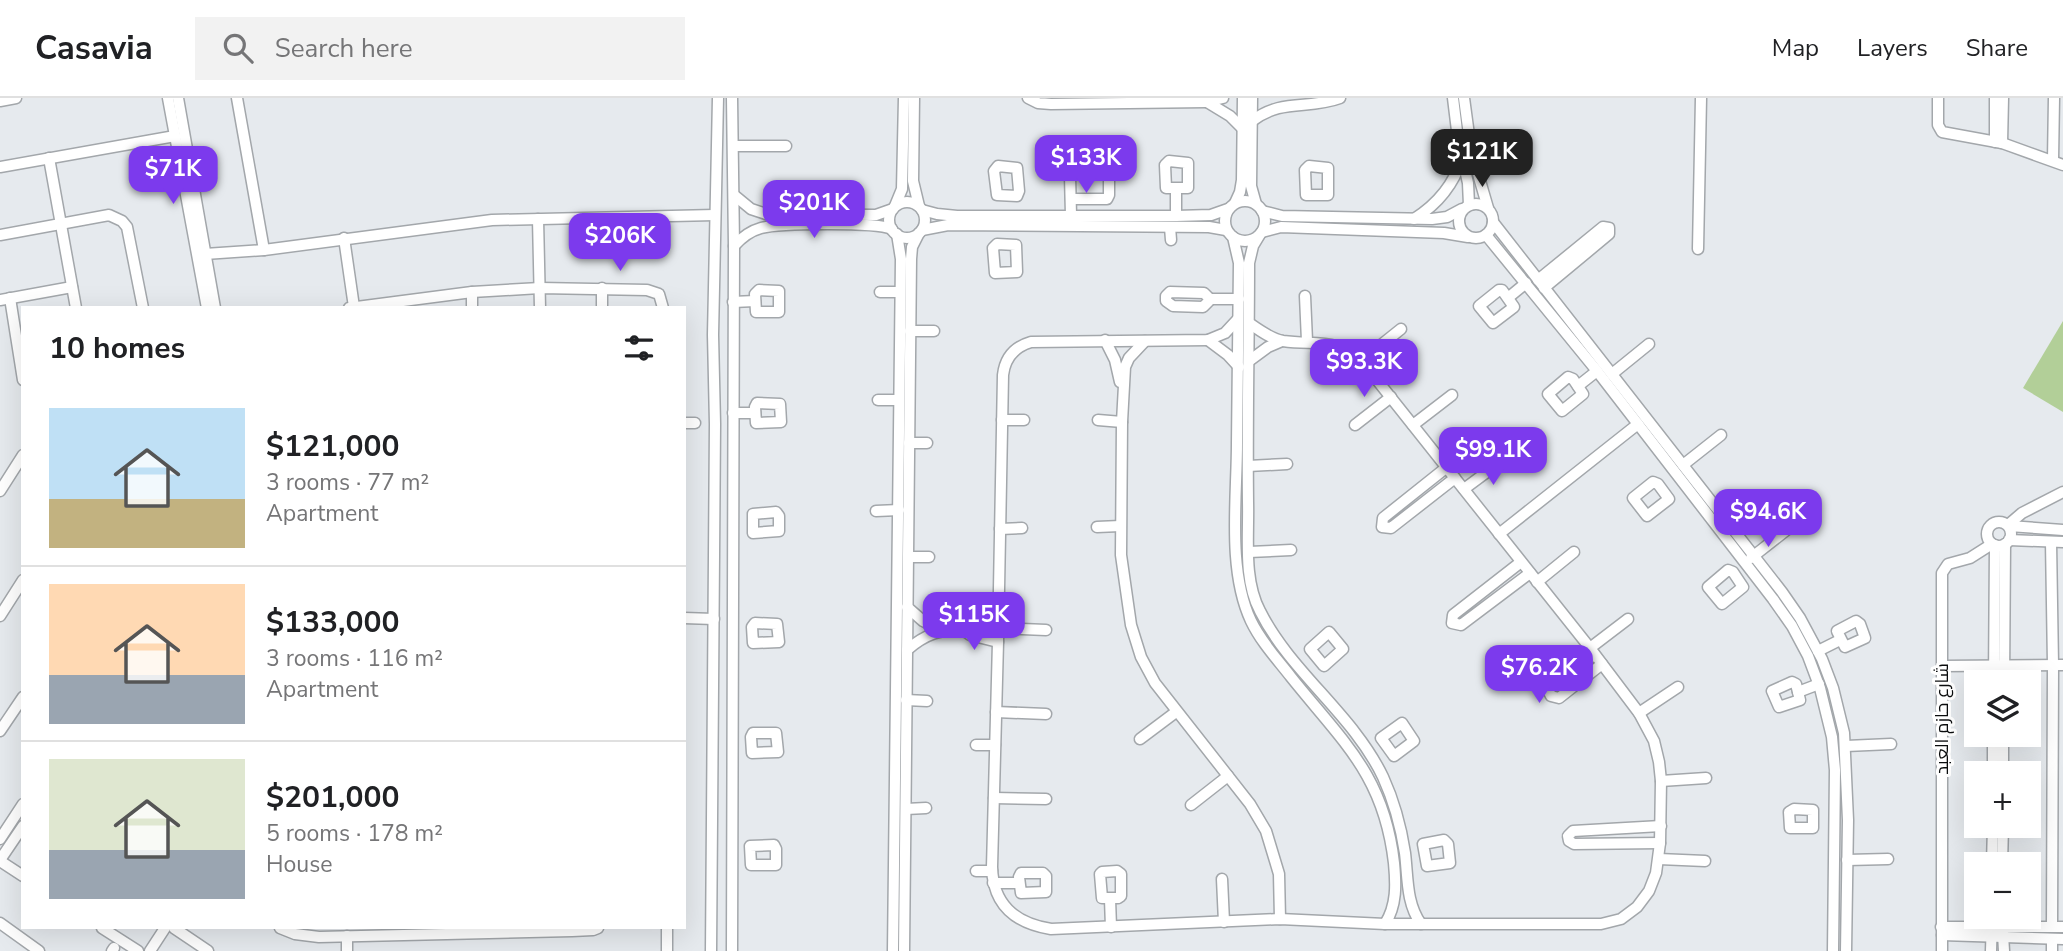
<!DOCTYPE html>
<meta charset="utf-8">
<style>
:root{--surface:#fff;--page:#f2f2f2;--text:#202124;--muted:#757577;--line:#e0e0e0;--accent:#7c3aed}
body{margin:0;font-family:"Nunito Sans",Cairo,sans-serif;background:var(--page);color:var(--text);height:100vh;display:flex;flex-direction:column;font-size:26px;white-space:nowrap}
*{box-sizing:border-box;margin:0}
p{font-size:23px;color:var(--muted)}
.icon{flex:none;width:38px;height:38px;fill:none;stroke:currentColor;stroke-width:2;stroke-linecap:round;stroke-linejoin:round}
.map{position:relative;flex:1;overflow:hidden}
.drawer{position:absolute;left:21px;top:208px;width:665px;height:623px;display:flex;flex-direction:column;background:var(--surface);border-radius:0px;box-shadow:0 7px 28px #0002}
.drawer>*{flex:none}
.controls{position:absolute;left:1964px;top:572px;display:grid;gap:14px}
.controls a{display:grid;place-items:center;width:77px;height:77px;border-radius:0px;background:var(--surface);box-shadow:0 7px 28px #0002;font-size:35px}
.price{position:absolute;translate:-50% -60px;padding:0 16px;border-radius:14px;background:var(--accent);color:#fff;font-size:23px;line-height:46px;filter:drop-shadow(0 2px 4px #0008)}
.price::after{content:'';position:absolute;left:50%;top:42px;width:21px;height:16px;margin-left:-10px;background:inherit;clip-path:polygon(0 0,100% 0,50% 100%)}
.price.active{background:#222;color:#fff}
ul{padding:0;list-style:none}
li{display:flex;align-items:center;gap:21px;height:175px;padding:0 28px}
li+li{border-top:2px solid var(--line)}
li span{display:grid;place-items:center;flex:none;width:196px;height:140px;border-radius:0px;color:#555}
li>.icon{margin-inline-start:auto}
span .icon{width:84px;height:84px;fill:#fffc;stroke-width:1}
li b{font-size:30px}
h2{display:flex;justify-content:space-between;align-items:center;height:84px;padding:0 28px;font-size:30px}
header{display:flex;align-items:center;gap:42px;box-sizing:border-box;height:98px;padding:0 35px;background:var(--surface);border-bottom:2px solid var(--line)}
header strong{font-size:33px}
nav{display:flex;gap:38px;margin-inline-start:auto;font-size:24px}
.search{width:490px;height:63px;background:var(--page);display:flex;align-items:center;gap:18px;box-sizing:border-box;padding:0 24px;border-radius:0px;color:var(--muted);font-size:26px}
.map>svg:first-child{display:block}
.green{fill:#b2cf98}
.lines{fill:none;stroke-linecap:round;stroke-linejoin:round}
.street-casing{stroke:#a3a7ab;stroke-width:13}
.street{stroke:#fff;stroke-width:10}
.labels{text-anchor:middle;dominant-baseline:central;stroke-width:6;stroke-linejoin:round;paint-order:stroke}
.street-label{font-size:18px;fill:#0b0d0e;stroke:#fff}
</style>
<header>
<strong>Casavia</strong>
<div class="search"><svg class="icon" aria-label="search" viewBox="0 0 24 24"><circle cx="10" cy="10" r="6"/><path d="M15 15l6 6"/></svg>Search here</div>
<nav><a>Map</a><a>Layers</a><a>Share</a></nav>
</header>
<div class="map">
<svg width="2063" height="853" viewBox="0 0 2063 853">
<rect width="100%" height="100%" fill="#e6eaee"/>
<path class="green" d="M2063,223v91l-40,-24z"/>
<g class="lines">
<defs>
<g id="street">
<path d="M168,0l39,210"/>
<path d="M178,0l37,210"/>
<path d="M237,0l27,152"/>
<path d="M914,0l-1,83 6,25"/>
<path d="M1028,0l10,5 13,1 155,-2 17,-4"/>
<path d="M1252,0l-1,88 5,18"/>
<path d="M1453,0l5,41 10,44 1,22"/>
<path d="M1464,0l7,52 17,58"/>
<path d="M1938,0v27l4,7 60,11 61,22"/>
<path d="M1995,0v44"/>
<path d="M0,3l16,-3"/>
<path d="M1207,4l23,14 13,13"/>
<path d="M1252,23c30,-23 56,-11 88,-23"/>
<path d="M2002,45l1,-45"/>
<path d="M734,48h52"/>
<path d="M49,60l27,150"/>
<path d="M2053,62l1,-62"/>
<path d="M1169,63l19,2v25h-22l-1,-23z"/>
<path d="M998,68l19,2 2,23 -2,5 -20,-1 -3,-24z"/>
<path d="M1309,68l19,2v27h-22l-1,-25z"/>
<path d="M0,69l175,-31"/>
<path d="M1070,78l1,39"/>
<path d="M1176,91v27"/>
<path d="M734,97l17,14 15,5 110,1 17,-6"/>
<path d="M1071,101h36l2,-4v-19"/>
<circle cx="1245" cy="123" r="20"/>
<circle cx="907" cy="122" r="18"/>
<path d="M1235,105l5,-11 2,-12 1,-82"/>
<circle cx="1476" cy="123" r="17"/>
<path d="M895,108l7,-17 2,-91"/>
<path d="M922,112l15,4 20,2h219l35,-1 17,-6"/>
<path d="M1262,113l20,5 150,3 15,-2 15,-8"/>
<path d="M538,121l2,89"/>
<path d="M1414,121c24,-15 40,-35 48,-61"/>
<path d="M1493,124l289,370 18,26 22,41 11,29 11,45 4,87 -2,131"/>
<path d="M1170,129l1,13"/>
<path d="M922,132l26,-5 261,2 17,3"/>
<path d="M1262,134l19,-5 163,6 24,4"/>
<path d="M0,137l109,-20 13,6 5,6 16,81"/>
<path d="M1486,137l111,136 176,228 19,27 16,30 12,32 12,49 3,33 -2,181"/>
<path d="M1259,138l-6,10 -4,17c0,80 -2,159 -1,239 1,35 -5,77 12,109 31,62 93,103 123,166 11,24 18,50 22,76 3,24 1,50 16,71"/>
<path d="M1233,139l6,26c-1,60 -1,120 -2,180 0,55 -10,127 14,178 10,21 26,38 40,56 52,65 93,98 103,186 2,21 3,42 -9,61"/>
<path d="M344,140l10,69"/>
<path d="M997,146l19,1 1,27 -22,1 -2,-25z"/>
<path d="M734,148c8,-9 16,-15 27,-18 19,-5 115,-6 131,1"/>
<path d="M1698,151l3,-151"/>
<path d="M205,156l59,-4 228,-30 223,-5"/>
<path d="M1538,182l65,-53 6,1v6l-65,54"/>
<path d="M602,190v20"/>
<path d="M759,192l20,1v21h-23l-1,-18z"/>
<path d="M1499,192h3l12,17 -21,16 -14,-17z"/>
<path d="M880,194h20"/>
<path d="M1170,194l34,1 4,4 1,4 -6,6 -30,-1 -7,-5v-5z"/>
<path d="M1305,198l2,45"/>
<path d="M1509,199l17,-14"/>
<path d="M10,200l13,82"/>
<path d="M1209,201h30"/>
<path d="M0,202l72,-13"/>
<path d="M733,204l22,-1"/>
<path d="M349,210l123,-16 68,-4 107,2 12,4 4,14"/>
<path d="M472,210v-16"/>
<path d="M1238,221l-13,14 -17,7 -177,2c-17,5 -26,16 -28,33l-5,267 -6,225c1,37 22,56 59,62l229,-10 105,5h216l20,-5 16,-12 12,-16 7,-18 4,-30 1,-62 -2,-19 -5,-21 -15,-28 -49,-65 -225,-283c-30,-29 -47,-19 -82,-24 -12,-2 -24,-11 -34,-18"/>
<path d="M910,233h24"/>
<path d="M1105,242l10,20 5,22"/>
<path d="M1208,242l20,15 11,12"/>
<path d="M1145,243l-16,17 -4,9 -3,55 -1,133 10,70 10,32 14,26 95,121 16,27 13,43 1,45"/>
<path d="M1249,263l19,-14 14,-6"/>
<path d="M1361,263l40,-32"/>
<path d="M1612,276l37,-30"/>
<path d="M1568,279l5,2 10,15 -21,17 -14,-17z"/>
<path d="M1578,288l19,-15"/>
<path d="M878,302h21"/>
<path d="M757,305l23,1 1,18 -25,1 -1,-16z"/>
<path d="M733,315h22"/>
<path d="M1002,322h22"/>
<path d="M1098,322l24,2"/>
<path d="M684,325h11"/>
<path d="M1355,327l36,-28"/>
<path d="M1413,327l39,-30"/>
<path d="M909,345h18"/>
<path d="M1683,367l38,-30"/>
<path d="M1248,368l39,-2"/>
<path d="M1447,369l-64,51 -1,9 9,1 64,-50"/>
<path d="M1653,384l5,2 11,15 -22,17 -14,-18z"/>
<path d="M1464,391l39,-29"/>
<path d="M0,393l23,-36"/>
<path d="M876,413l23,-1"/>
<path d="M776,414l3,4v15l-26,2v-19z"/>
<circle cx="1999" cy="436" r="12"/>
<path d="M2008,427l14,-12 41,-21"/>
<path d="M2009,428l54,4"/>
<path d="M1097,429l23,-1"/>
<path d="M1000,431l22,-1"/>
<path d="M1499,436l139,-110"/>
<path d="M2009,442l54,2"/>
<path d="M2051,444l2,123 -1,262"/>
<path d="M1249,454l42,-2"/>
<path d="M908,459h21"/>
<path d="M1751,460l42,-33"/>
<path d="M1521,464l-68,53 -1,8 9,2 69,-52"/>
<path d="M1728,472l5,2 10,15 -21,17 -14,-17z"/>
<path d="M1537,484l37,-30"/>
<path d="M907,509l16,14 18,9"/>
<path d="M0,518l23,-36"/>
<path d="M684,520l30,1"/>
<path d="M1856,523l4,3 5,14 -20,9 -8,-16z"/>
<path d="M755,525l22,1 2,18 -26,1 -1,-16z"/>
<path d="M963,532l7,5 28,7"/>
<path d="M1329,534l14,17 -19,17 -14,-17z"/>
<path d="M1590,550l38,-29"/>
<path d="M907,552c24,-21 38,-19 67,-23l72,3"/>
<path d="M1818,553l22,-11"/>
<path d="M1594,557l-43,32 -2,5 2,4 8,2 43,-34"/>
<path d="M1943,568l120,-1"/>
<path d="M1792,584l4,2 4,16 -21,7 -7,-16z"/>
<path d="M1994,584l1,-137"/>
<path d="M2004,584l1,-138"/>
<path d="M1798,594l21,-8"/>
<path d="M906,602l21,1"/>
<path d="M996,614l50,2"/>
<path d="M1639,615l39,-26"/>
<path d="M1402,625l12,18 -20,15 -13,-18z"/>
<path d="M0,633l23,-34"/>
<path d="M753,635h23l2,19 -26,1 -1,-16z"/>
<path d="M1140,641l36,-27"/>
<path d="M976,647h19"/>
<path d="M1846,648l45,-2"/>
<path d="M1993,676v-39"/>
<path d="M2003,676v-39"/>
<path d="M1661,683l45,-3"/>
<path d="M994,700l52,1"/>
<path d="M1191,707l37,-29"/>
<path d="M906,711l20,-1"/>
<path d="M1794,711l19,1v18h-23l-1,-16z"/>
<path d="M0,741l23,-35"/>
<path d="M1444,742l4,4 2,19 -23,3 -4,-22z"/>
<path d="M1660,745l-86,1 -5,-3 -1,-5 5,-5 88,-5"/>
<path d="M774,747l2,4v16h-25l-1,-19z"/>
<path d="M1659,761l46,2"/>
<path d="M0,762l23,-34"/>
<path d="M1847,762l41,-1"/>
<path d="M0,763l23,15"/>
<path d="M1992,766l1,-38"/>
<path d="M2002,766l1,-38"/>
<path d="M976,773h16"/>
<path d="M1117,773l4,3v22l-3,2h-16l-2,-24 2,-2z"/>
<path d="M1021,775h22l3,3v16l-25,1 -2,-16z"/>
<path d="M1222,781l2,43"/>
<path d="M993,785h26"/>
<path d="M1110,801l1,28"/>
<path d="M2002,819l2,34"/>
<path d="M0,825l39,28"/>
<path d="M1941,829h122"/>
<path d="M102,830l36,23"/>
<path d="M174,830l34,23"/>
<path d="M280,830l15,6 24,3 253,-6 21,-1 5,-2"/>
<path d="M1942,837l121,4"/>
<path d="M347,838v15"/>
<path d="M2052,841v12"/>
<path d="M112,853l2,-3"/>
<path d="M150,853l15,-23"/>
<path d="M667,853v-23"/>
<path d="M711,853l4,-527 -2,-89 5,-237"/>
<path d="M732,853l2,-705 -2,-148"/>
<path d="M893,853l8,-692 -4,-25"/>
<path d="M904,853l7,-692 1,-12 7,-14"/>
<path d="M1942,853v-378l6,-9 22,-6 22,-14"/>
<path d="M1991,853l1,-34"/>
</g>
</defs>
<use href="#street" class="street-casing"/>
<use href="#street" class="street"/>
</g>
<g class="labels">
<g class="street-label">
<text transform="translate(1942 621) rotate(-90)">شارع حازم العبد</text>
</g>
</g>
</svg>
<div class="controls">
<a><svg class="icon" aria-label="layers" viewBox="0 0 24 24"><path d="M12 4l9 5-9 5-9-5zM3 14l9 5 9-5"/></svg></a>
<a>+</a>
<a>−</a>
</div>
<b class="price active" style="left:1482px;top:91px">$121K</b>
<b class="price" style="left:1086px;top:97px">$133K</b>
<b class="price" style="left:173px;top:108px">$71K</b>
<b class="price" style="left:814px;top:142px">$201K</b>
<b class="price" style="left:620px;top:175px">$206K</b>
<b class="price" style="left:1364px;top:301px">$93.3K</b>
<b class="price" style="left:1493px;top:389px">$99.1K</b>
<b class="price" style="left:1768px;top:451px">$94.6K</b>
<b class="price" style="left:974px;top:554px">$115K</b>
<b class="price" style="left:1539px;top:607px">$76.2K</b>
<section class="drawer">
<h2>10 homes<svg class="icon" aria-label="filters" viewBox="0 0 24 24"><path d="M4 7h16M4 17h16"/><circle cx="9" cy="7" r="2"/><circle cx="15" cy="17" r="2"/></svg></h2>
<ul>
<li><span style="background:linear-gradient(#bfe0f5 65%,#c2b280 0)"><svg class="icon" aria-label="home" viewBox="0 0 24 24"><path d="M3 11l9-7 9 7M6 9v11h12V9"/></svg></span><div><b>$121,000</b><p>3 rooms · 77 m²</p><p>Apartment</p></div></li>
<li><span style="background:linear-gradient(#ffd9b3 65%,#9aa5b1 0)"><svg class="icon" aria-label="home" viewBox="0 0 24 24"><path d="M3 11l9-7 9 7M6 9v11h12V9"/></svg></span><div><b>$133,000</b><p>3 rooms · 116 m²</p><p>Apartment</p></div></li>
<li><span style="background:linear-gradient(#dfe7d0 65%,#9aa5b1 0)"><svg class="icon" aria-label="home" viewBox="0 0 24 24"><path d="M3 11l9-7 9 7M6 9v11h12V9"/></svg></span><div><b>$201,000</b><p>5 rooms · 178 m²</p><p>House</p></div></li>
</ul>
</section>
</div>
